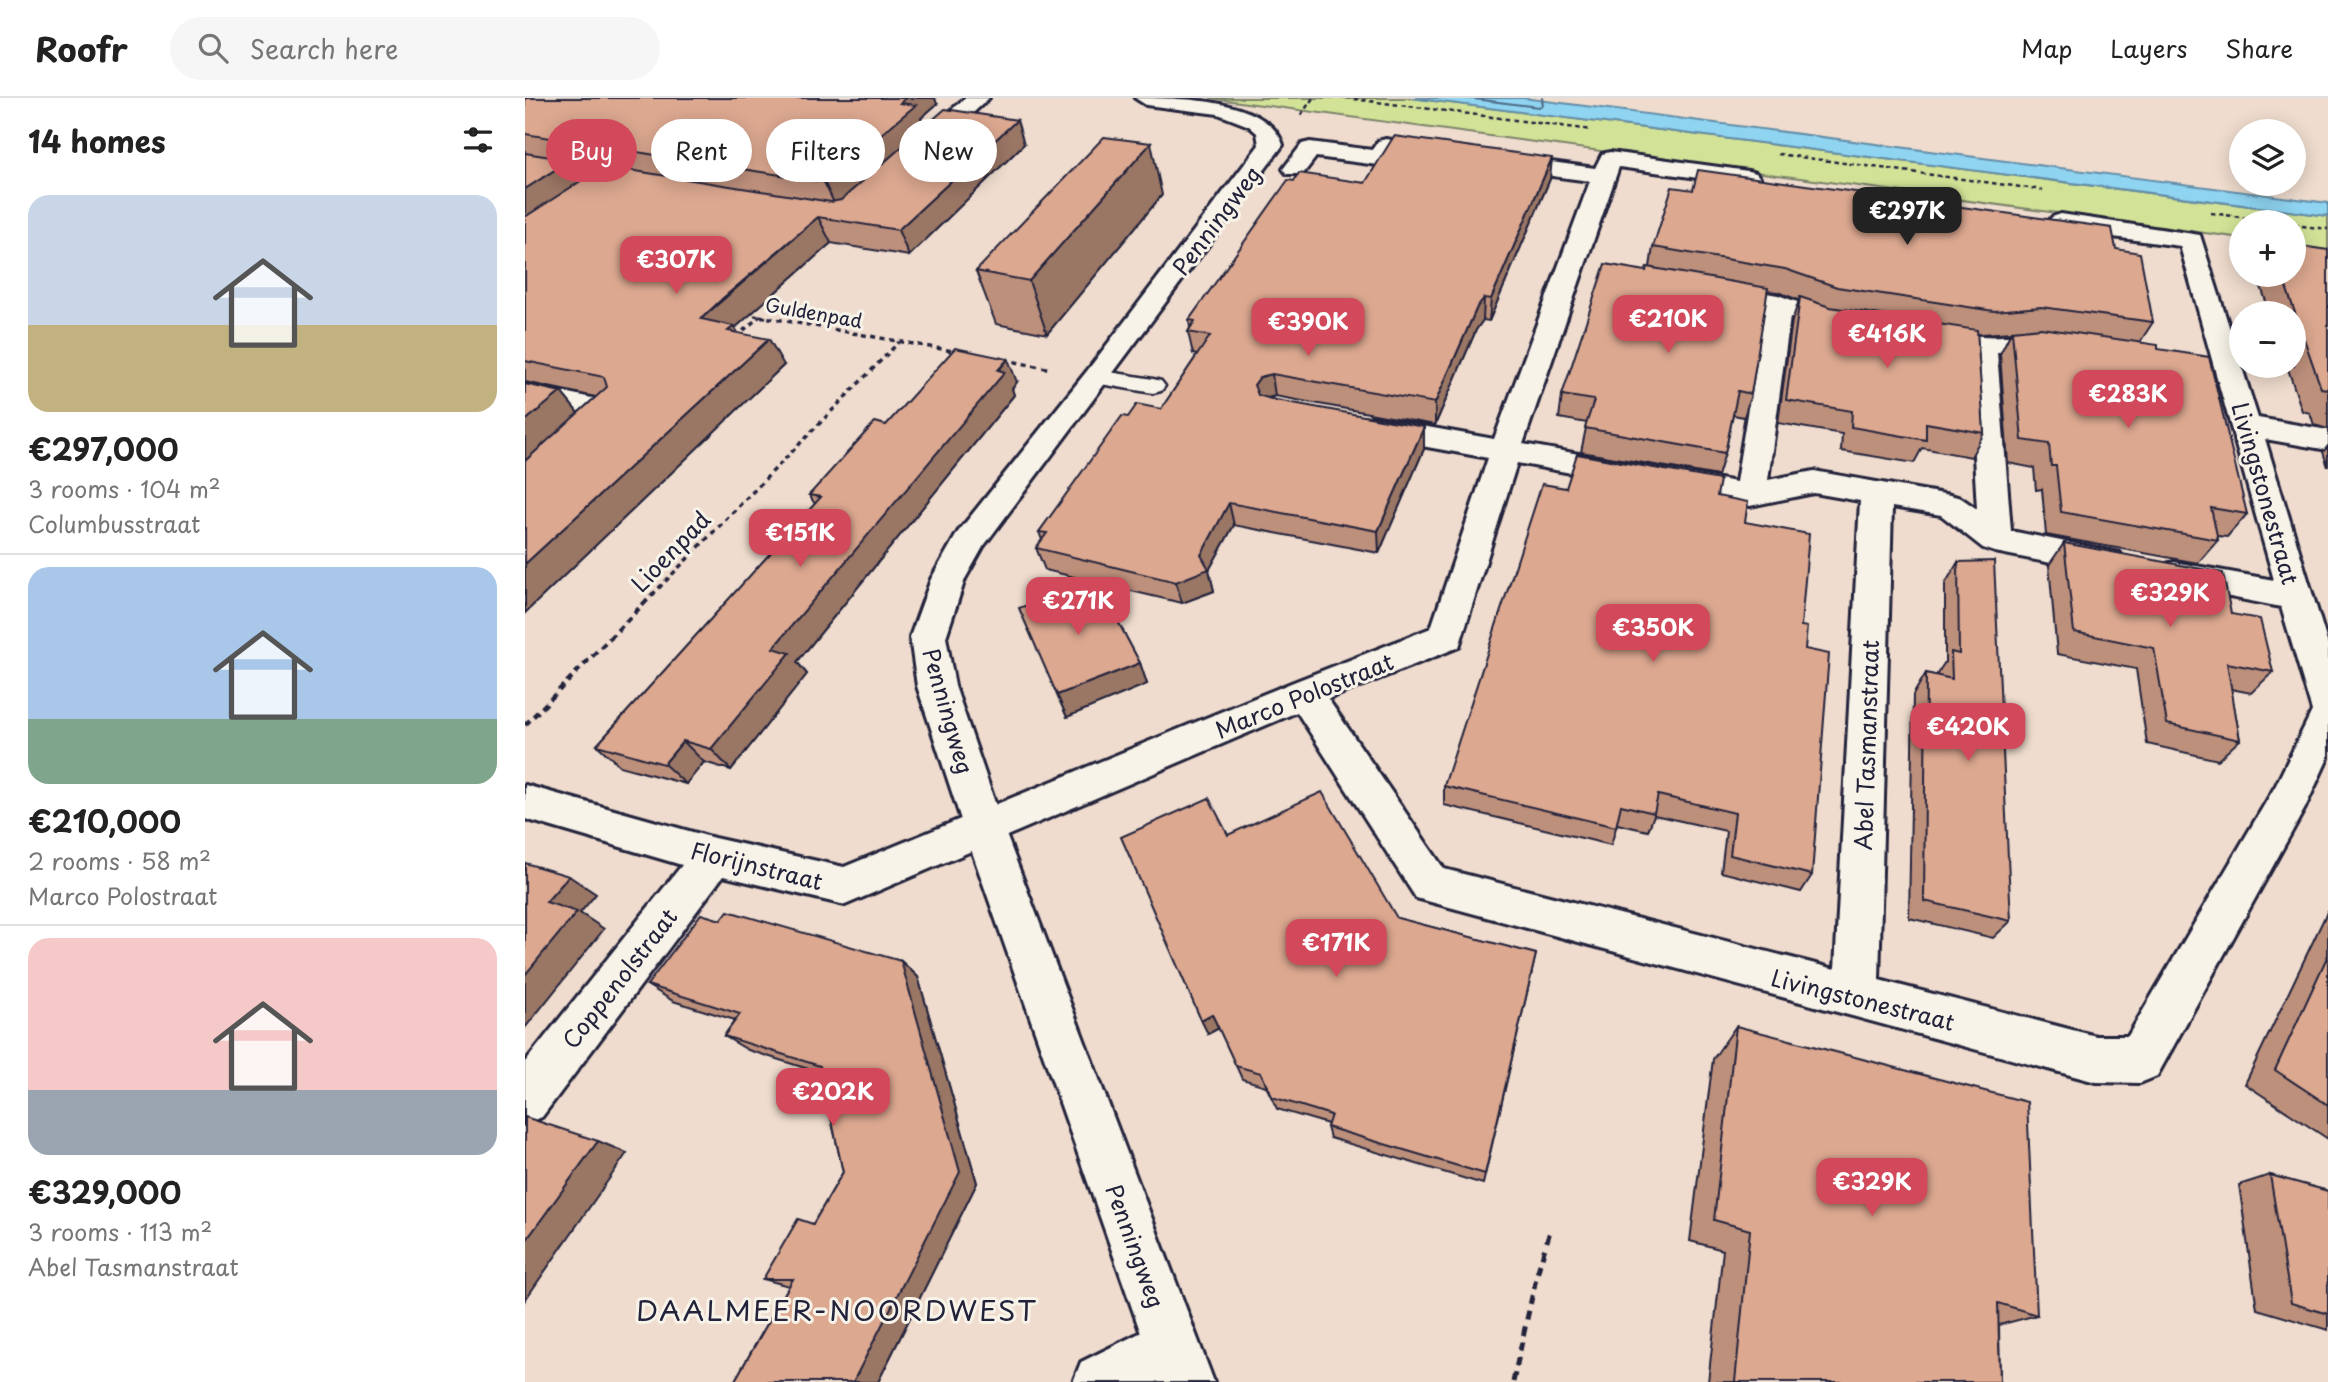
<!DOCTYPE html>
<meta charset="utf-8">
<style>
:root{--surface:#fff;--page:#f6f6f6;--text:#222;--muted:#767676;--line:#e0e0e0;--accent:#d1495b}
body{margin:0;font-family:"Playpen Sans",sans-serif;background:var(--page);color:var(--text);height:100vh;display:flex;flex-direction:column;font-size:26px;white-space:nowrap}
*{box-sizing:border-box;margin:0}
p{font-size:23px;color:var(--muted)}
.icon{flex:none;width:38px;height:38px;fill:none;stroke:currentColor;stroke-width:2;stroke-linecap:round;stroke-linejoin:round}
.map{position:relative;flex:1;overflow:hidden}
.side{display:flex;flex-direction:column;background:var(--surface);width:525px}
.side>*{flex:none}
.guide{position:absolute;left:21px;top:21px;width:665px;height:63px;display:flex;gap:14px}
.buttons{position:absolute;left:1704px;top:21px;display:grid;gap:14px}
.buttons a{display:grid;place-items:center;width:77px;height:77px;border-radius:50%;background:var(--surface);box-shadow:0 4px 18px #0003;font-size:35px}
.price{position:absolute;translate:-50% -60px;padding:0 16px;border-radius:14px;background:var(--accent);color:#fff;font-size:23px;line-height:46px;filter:drop-shadow(0 2px 4px #0008)}
.price::after{content:'';position:absolute;left:50%;top:42px;width:21px;height:16px;margin-left:-10px;background:inherit;clip-path:polygon(0 0,100% 0,50% 100%)}
.price.selected{background:#222;color:#fff}
ul{padding:0;list-style:none}
li{display:grid;align-content:center;gap:14px;height:371px;padding:0 28px}
li+li{border-top:2px solid var(--line)}
li span{display:grid;place-items:center;height:217px;border-radius:21px;color:#555}
li>.icon{margin-inline-start:auto}
span .icon{width:126px;height:126px;fill:#fffc;stroke-width:1}
li b{font-size:30px}
h2{display:flex;justify-content:space-between;align-items:center;height:84px;padding:0 28px;font-size:30px}
.pill{padding:0 24px;border-radius:32px;background:var(--surface);box-shadow:0 4px 18px #0003;font-size:24px;line-height:63px}
.pill.selected{background:var(--accent);color:#fff}
header{display:flex;align-items:center;gap:42px;box-sizing:border-box;height:98px;padding:0 35px;background:var(--surface);border-bottom:2px solid var(--line)}
header strong{font-size:33px}
nav{display:flex;gap:38px;margin-inline-start:auto;font-size:24px}
.search{width:490px;height:63px;background:var(--page);display:flex;align-items:center;gap:18px;box-sizing:border-box;padding:0 24px;border-radius:38px;color:var(--muted);font-size:26px}
main{display:flex;flex:1;min-height:0}
.map>svg:first-child{display:block}
.green{fill:#d2e397;stroke:#7a8269;stroke-width:2}
.water{fill:#8fd4f1;stroke:#638da8;stroke-width:2}
.lines{fill:none;stroke-linecap:round;stroke-linejoin:round}
.shore{stroke:#4e6984;stroke-width:2}
.lane-casing{stroke:#22223b;stroke-width:5}
.street-casing{stroke:#22223b;stroke-width:6}
.secondary-casing{stroke:#22223b;stroke-width:6}
.path-far3{stroke:#22223b;stroke-width:2.5;stroke-dasharray:4.5 3.5;stroke-linecap:butt}
.path-far2{stroke:#22223b;stroke-width:3.5;stroke-dasharray:5 4.5;stroke-linecap:butt}
.path-far1{stroke:#22223b;stroke-width:4.5;stroke-dasharray:7 5;stroke-linecap:butt}
.path{stroke:#22223b;stroke-width:5;stroke-dasharray:9 7;stroke-linecap:butt}
.lane{fill:#f7f3e8;fill-rule:evenodd}
.street{fill:#f7f3e8;fill-rule:evenodd}
.secondary{fill:#f7f3e8;fill-rule:evenodd}
.wall{fill:#bd907c;stroke:#22223b;stroke-width:2;fill-rule:evenodd}
.shaded-wall{fill:#9a7665;stroke:#22223b;stroke-width:2}
.building{fill:#dca890;stroke:#22223b;stroke-width:2}
.labels{text-anchor:middle;dominant-baseline:central;stroke-width:6;stroke-linejoin:round;paint-order:stroke}
.far-street-label{font-size:19px;fill:#22223b;stroke:#f7f3e8}
.street-label{font-size:23px;fill:#22223b;stroke:#f7f3e8}
.near-neighbourhood-label{font-size:28px;letter-spacing:2px;fill:#22223b;stroke:#f7f3e8}
</style>
<header>
<strong>Roofr</strong>
<div class="search"><svg class="icon" aria-label="search" viewBox="0 0 24 24"><circle cx="10" cy="10" r="6"/><path d="M15 15l6 6"/></svg>Search here</div>
<nav><a>Map</a><a>Layers</a><a>Share</a></nav>
</header>
<main>
<section class="side">
<h2>14 homes<svg class="icon" aria-label="filters" viewBox="0 0 24 24"><path d="M4 7h16M4 17h16"/><circle cx="9" cy="7" r="2"/><circle cx="15" cy="17" r="2"/></svg></h2>
<ul>
<li><span style="background:linear-gradient(#c9d6e8 60%,#c2b280 0)"><svg class="icon" aria-label="home" viewBox="0 0 24 24"><path d="M3 11l9-7 9 7M6 9v11h12V9"/></svg></span><div><b>€297,000</b><p>3 rooms · 104 m²</p><p>Columbusstraat</p></div></li>
<li><span style="background:linear-gradient(#a9c7e8 70%,#7fa58c 0)"><svg class="icon" aria-label="home" viewBox="0 0 24 24"><path d="M3 11l9-7 9 7M6 9v11h12V9"/></svg></span><div><b>€210,000</b><p>2 rooms · 58 m²</p><p>Marco Polostraat</p></div></li>
<li><span style="background:linear-gradient(#f6c9c9 70%,#9aa5b1 0)"><svg class="icon" aria-label="home" viewBox="0 0 24 24"><path d="M3 11l9-7 9 7M6 9v11h12V9"/></svg></span><div><b>€329,000</b><p>3 rooms · 113 m²</p><p>Abel Tasmanstraat</p></div></li>
</ul>
</section>
<div class="map">
<svg width="1803" height="1284" viewBox="0 0 1803 1284">
<rect width="100%" height="100%" fill="#efdcce"/>
<filter id="ink" filterUnits="userSpaceOnUse"><feTurbulence type="fractalNoise" baseFrequency=".0143" numOctaves="2"/><feDisplacementMap in="SourceGraphic" scale="14" xChannelSelector="R" yChannelSelector="G"/><feConvolveMatrix kernelMatrix="1 2 1 2 8 2 1 2 1" color-interpolation-filters="sRGB"/></filter>
<g filter="url(#ink)">
<path class="green" d="M685,0h201l917,118v34l-34,-5v-23h-52v16z"/>
<path class="water" d="M886,0h112l70,9 735,96v13z"/>
<g class="lines">
<path class="shore" d="M941,0l73,9 4,-2 -1,-7"/>
<defs>
<path id="lane" d="M572,272l56,9 8,2 4,5 -4,5 -8,2 -64,-11 -4,-5 4,-5z"/>
<g id="street">
<path d="M440,0h24l-58,54h-16l-4,-5 4,-5z"/>
<path d="M861,41l53,8 8,2 4,5 -4,5 -8,2 -47,-7 -6,9 -8,2 -62,-8 -13,17h-16l-4,-5 19,-25 8,-2 62,8 6,-9z"/>
<path d="M1085,54l138,19 8,2 4,5 -4,5 -8,2 -129,-18 -96,277 213,38 28,-173 -59,-11 -4,-6 4,-6 9,-2 64,11 50,18 27,5 4,6 -4,6c-22,5 -45,-5 -65,-13l-22,163 46,-9 136,24 11,3 16,11 -9,-158 -52,-9 -4,-6 4,-6c21,-5 43,5 65,6 31,2 52,-5 86,3l4,6 -4,6 -70,1 14,179 109,22 5,9 -5,9 -12,3 -113,-22 -12,-4 -42,-33 -49,-8 -13,473 217,56h32l148,-251 36,-74 -31,-104 -107,-21 -12,-3 -5,-9 5,-9 12,-3 100,18 -94,-334 -119,-16 -9,-3 -4,-5 4,-5 9,-3 139,21 58,183 70,12v20l-63,-11 63,206v113l-23,50 -148,268 -17,7 -44,-1 -680,-184 -119,-186 -452,193 -122,-29 -181,241 -17,7v-62l157,-197 -157,-46v-34l189,53 130,29 447,-184 140,-55 57,-170 -116,-21 -11,-3 -4,-7 4,-7 11,-3 122,22 96,-258 -91,-12 -8,-2 -4,-5 4,-5 8,-2 96,13 7,-14zM992,365l233,43 64,-13 46,8 -25,468 -391,-100 -116,-170 131,-52z"/>
<path d="M0,60l115,19 9,2 3,5 -3,5 -9,2 -115,-19z"/>
<path d="M0,286l96,20 4,7 -89,84 -11,3v-29l62,-53 -62,-14z"/>
<path d="M647,1219l19,8 8,19 -8,19 -35,19h-83l8,-20z"/>
</g>
<path id="secondary" d="M610,0c45,0 133,0 148,47l-300,402 -18,32 -19,58 9,49 49,143 210,553h-56l-194,-553 -47,-143 -7,-49 21,-58 27,-47 129,-161 172,-226 -2,-12 -8,-7 -31,-12 -72,-9z"/>
</defs>
<use href="#lane" class="lane-casing"/>
<use href="#street" class="street-casing"/>
<use href="#secondary" class="secondary-casing"/>
<g class="path-far3">
<path d="M821,0l246,32"/>
<path d="M776,17l12,-17"/>
<path d="M1253,56l265,36"/>
<path d="M1686,115l65,9"/>
<path d="M1769,127l34,4"/>
<path d="M221,216l23,4"/>
</g>
<g class="path-far2">
<path d="M234,218l199,36"/>
<path d="M211,239l23,-20"/>
<path d="M480,262l46,9"/>
<path d="M127,497l247,-253"/>
</g>
<path class="path-far1" d="M0,627l129,-132"/>
<path class="path" d="M988,1284l24,-108 14,-46"/>
<use href="#lane" class="lane"/>
<use href="#street" class="street"/>
<use href="#secondary" class="secondary"/>
</g>
<g class="wall">
<path d="M0,0l412,6 -16,14 3,9 100,17 -115,112 -78,-13 -96,85 3,5 46,32 -259,248v-229l36,8 17,21 18,-16 -71,-15zM47,66l27,4 -17,12z"/>
<path d="M1025,81l-61,142 -6,-1 -7,10 -41,95 -160,-29 -7,2 156,51 -45,104 -145,-28 -25,45 5,21 -32,12 -85,-20 43,80 7,21 -80,33 -10,-22 34,-114 -46,-11 -9,-22 6,-8 -3,-8 89,-115 33,-8 36,-54 -4,-1 -5,-22 2,-4 -1,-8 105,-139 71,2z"/>
<path d="M637,97l-115,139 -51,-10 -20,-53z"/>
<path d="M1128,149l463,2 37,73 -13,20 18,7 89,165 -20,23 -10,-1 1,4 -20,23 -152,-28 -4,-46 -6,1 -2,-22 -26,-5 -8,-109 11,-22 -29,2h-5l7,99 -13,24 -49,-9 -8,15 -73,-12 1,-17 -64,-11 14,-102 7,-21 -21,-8 -11,-1 -16,103 -7,23 -11,-2 -8,38 -7,23 -137,-24 6,-29 -28,-5 3,-23 88,-128z"/>
<path d="M1803,152v179l-14,-4 -4,-12 -8,-2 -15,-45h7v-53h-24l-13,-38h37z"/>
<path d="M492,284l-5,7 2,6 -217,267 10,12 -76,96 -27,-8 -18,22 -66,-18 -23,-21 218,-241 -6,-9 77,-70z"/>
<path d="M1803,348v21l-5,-15z"/>
<path d="M1041,390l151,8 84,130 4,23 7,226 -11,17 -80,-20 5,-41 -72,-16 -6,16 -31,-7 -6,21 -167,-40v-19z"/>
<path d="M1539,445l167,71 42,58 -22,21 -20,-4 9,51 -22,20 -71,-16 -11,-75 -79,-15 -8,-89z"/>
<path d="M1433,464l53,359 -18,17 -84,-20 4,-223 13,-22 11,3v-2l8,-12v-78z"/>
<path d="M703,737l169,83 139,36 -53,230 -153,-46 -3,-11 1,-3 -51,-15 -11,-23 -24,-7 -23,-51 -11,6z"/>
<path d="M1803,812v229l-83,-55z"/>
<path d="M196,822l180,41 17,16 59,206 -99,199h-144l55,-96 -26,-7 50,-55 30,-52 -22,-99 -73,-23 -24,-14 11,-16 -62,-19 -26,-16z"/>
<path d="M1211,928l301,289 -38,10 1,57h-292l15,-132 -33,-9 23,-182z"/>
<path d="M1745,1077l58,16v139l-71,-21 -18,-124z"/>
</g>
<g class="shaded-wall">
<path d="M381,0h29l2,6 -16,14 4,12 -89,77 -12,-25z"/>
<path d="M492,22l7,24 -115,112 -11,-26z"/>
<path d="M626,45l11,52 -115,139 -18,-53z"/>
<path d="M1027,60l-2,21 -61,142 2,-22z"/>
<path d="M45,62l16,25 -61,41v-37z"/>
<path d="M293,119l13,26 -96,85 14,24 -48,-33z"/>
<path d="M959,200l-1,22 -7,10 -41,95v-22l42,-96z"/>
<path d="M244,241l15,26 -259,248v-49z"/>
<path d="M483,261l9,23 -5,7 2,6 -217,267 10,12 -76,96 -20,-21 62,-101z"/>
<path d="M747,276l3,22 -12,3 -5,9 -4,-23 6,-8z"/>
<path d="M36,294l20,25 -56,49v-45z"/>
<path d="M899,329v22l-45,104 -1,-22z"/>
<path d="M704,405l5,22 -25,45 5,21 -32,12 -6,-21 25,-27z"/>
<path d="M615,565l7,21 -80,33 -10,-22z"/>
<path d="M158,643l21,21 -18,22 -22,-20z"/>
<path d="M44,778l27,18 -16,19 24,16 -79,99v-53l21,-73z"/>
<path d="M376,863l17,16 59,206 -99,199h-25z"/>
<path d="M687,916l7,14 -11,6 -7,-14z"/>
<path d="M73,1043l29,12 -102,147v-58z"/>
</g>
<g class="building">
<path d="M0,0h381l-6,5 16,2 -92,77 -299,-48z"/>
<path d="M420,11l72,11 -119,110 -80,-13 -95,81 -22,21 33,7 -6,5 41,8 -244,225v-103l82,-74 -3,-10 -79,-16v-144l79,-51 227,36 10,-2z"/>
<path d="M869,38l158,22 -61,141 -7,-1 -7,9 -42,96 -163,-29 -12,3 -6,8 4,10 13,4 153,28 -46,104 -149,-28 -28,52 8,14 -33,13 -140,-34 11,-15 -8,-1 83,-116 6,1 9,-13 24,5 49,-73 -22,-4 7,-11 -6,-1 99,-140 6,1 5,-8 66,10z"/>
<path d="M579,39l47,6 -122,138 -53,-10z"/>
<path d="M0,55l45,7 -45,29z"/>
<path d="M1173,72l414,58 4,21 24,4 13,69 -112,-15 -47,4 -157,-24 -52,-18 -132,-22 19,-60 21,3z"/>
<path d="M1769,147l34,5v139l-7,-1 -39,-113h12z"/>
<path d="M1080,166l41,7 1,-4 121,21 -17,106 -13,-3 -13,62 -140,-25 9,-28 -32,-5z"/>
<path d="M1275,199l30,10 147,23 7,103 -58,-10v17l-75,-13 1,-16 -66,-11z"/>
<path d="M1516,230l117,17v4l51,8 38,157 -36,-6 7,32 -157,-28 -5,-46h-5l-2,-22 -27,-4 -10,-109z"/>
<path d="M430,250l53,11 -10,11 7,2 -232,276 17,5 -79,96 -28,-8 -19,23 -67,-19 224,-248 -12,-2 66,-73 11,3z"/>
<path d="M0,286l36,8 -36,29z"/>
<path d="M1052,356l143,26 -3,16 31,6 -3,20 64,12 -8,92 6,1 -2,22 24,5 -17,221 -82,-20 5,-42 -77,-18 -4,18 -33,-8 -5,22 -172,-41 98,-302 24,4z"/>
<path d="M1539,445l159,30 8,41 29,5 13,53 -46,-9 13,77 -73,-16 -13,-76 -80,-16z"/>
<path d="M1469,463l17,360 -87,-20 2,-228 26,6 -1,-27 8,2 -1,-92z"/>
<path d="M571,482l44,83 -83,32 -38,-87z"/>
<path d="M797,694l75,126 139,36 -51,220 -158,-47 4,-12 -59,-18 -11,-24 -25,-7 -24,-52 -11,6 -80,-183 88,-39 19,37z"/>
<path d="M0,765l44,13 -23,26 31,10 -52,63z"/>
<path d="M203,813l173,50 59,211 -107,210h-119l59,-103h-30l35,-60 15,5 30,-52 -23,-106 -96,-30 16,-22 -93,-29 54,-71 20,6z"/>
<path d="M1803,857v150l-53,-35z"/>
<path d="M1211,928l291,76 10,213 -39,-12 2,79h-265l15,-152 -36,-10z"/>
<path d="M0,1019l73,24 -73,101z"/>
<path d="M1745,1077l58,16v123l-37,-11z"/>
</g>
</g>
<g class="labels">
<g class="far-street-label">
<text transform="translate(289 214) rotate(10)">Guldenpad</text>
</g>
<g class="street-label">
<text transform="translate(691 122) rotate(-53)">Penningweg</text>
<text transform="translate(1741 395) rotate(74)">Livingstonestraat</text>
<text transform="translate(145 453) rotate(-46)">Lioenpad</text>
<text transform="translate(779 597) rotate(-22)">Marco Polostraat</text>
<text transform="translate(424 613) rotate(74)">Penningweg</text>
<text transform="translate(1341 647) rotate(-88)">Abel Tasmanstraat</text>
<text transform="translate(232 767) rotate(14)">Florijnstraat</text>
<text transform="translate(94 880) rotate(-52)">Coppenolstraat</text>
<text transform="translate(1338 901) rotate(14)">Livingstonestraat</text>
<text transform="translate(611 1148) rotate(70)">Penningweg</text>
</g>
<g class="near-neighbourhood-label">
<text x="312" y="1211">DAALMEER-NOORDWEST</text>
</g>
</g>
</svg>
<div class="buttons">
<a><svg class="icon" aria-label="layers" viewBox="0 0 24 24"><path d="M12 4l9 5-9 5-9-5zM3 14l9 5 9-5"/></svg></a>
<a>+</a>
<a>−</a>
</div>
<b class="price selected" style="left:1382px;top:149px">€297K</b>
<b class="price" style="left:151px;top:198px">€307K</b>
<b class="price" style="left:1143px;top:257px">€210K</b>
<b class="price" style="left:783px;top:260px">€390K</b>
<b class="price" style="left:1362px;top:272px">€416K</b>
<b class="price" style="left:1603px;top:332px">€283K</b>
<b class="price" style="left:275px;top:471px">€151K</b>
<b class="price" style="left:1645px;top:531px">€329K</b>
<b class="price" style="left:553px;top:539px">€271K</b>
<b class="price" style="left:1128px;top:566px">€350K</b>
<b class="price" style="left:1443px;top:665px">€420K</b>
<b class="price" style="left:811px;top:881px">€171K</b>
<b class="price" style="left:308px;top:1030px">€202K</b>
<b class="price" style="left:1347px;top:1120px">€329K</b>
<div class="guide">
<a class="pill selected">Buy</a>
<a class="pill">Rent</a>
<a class="pill">Filters</a>
<a class="pill">New</a>
</div>
</div>
</main>
